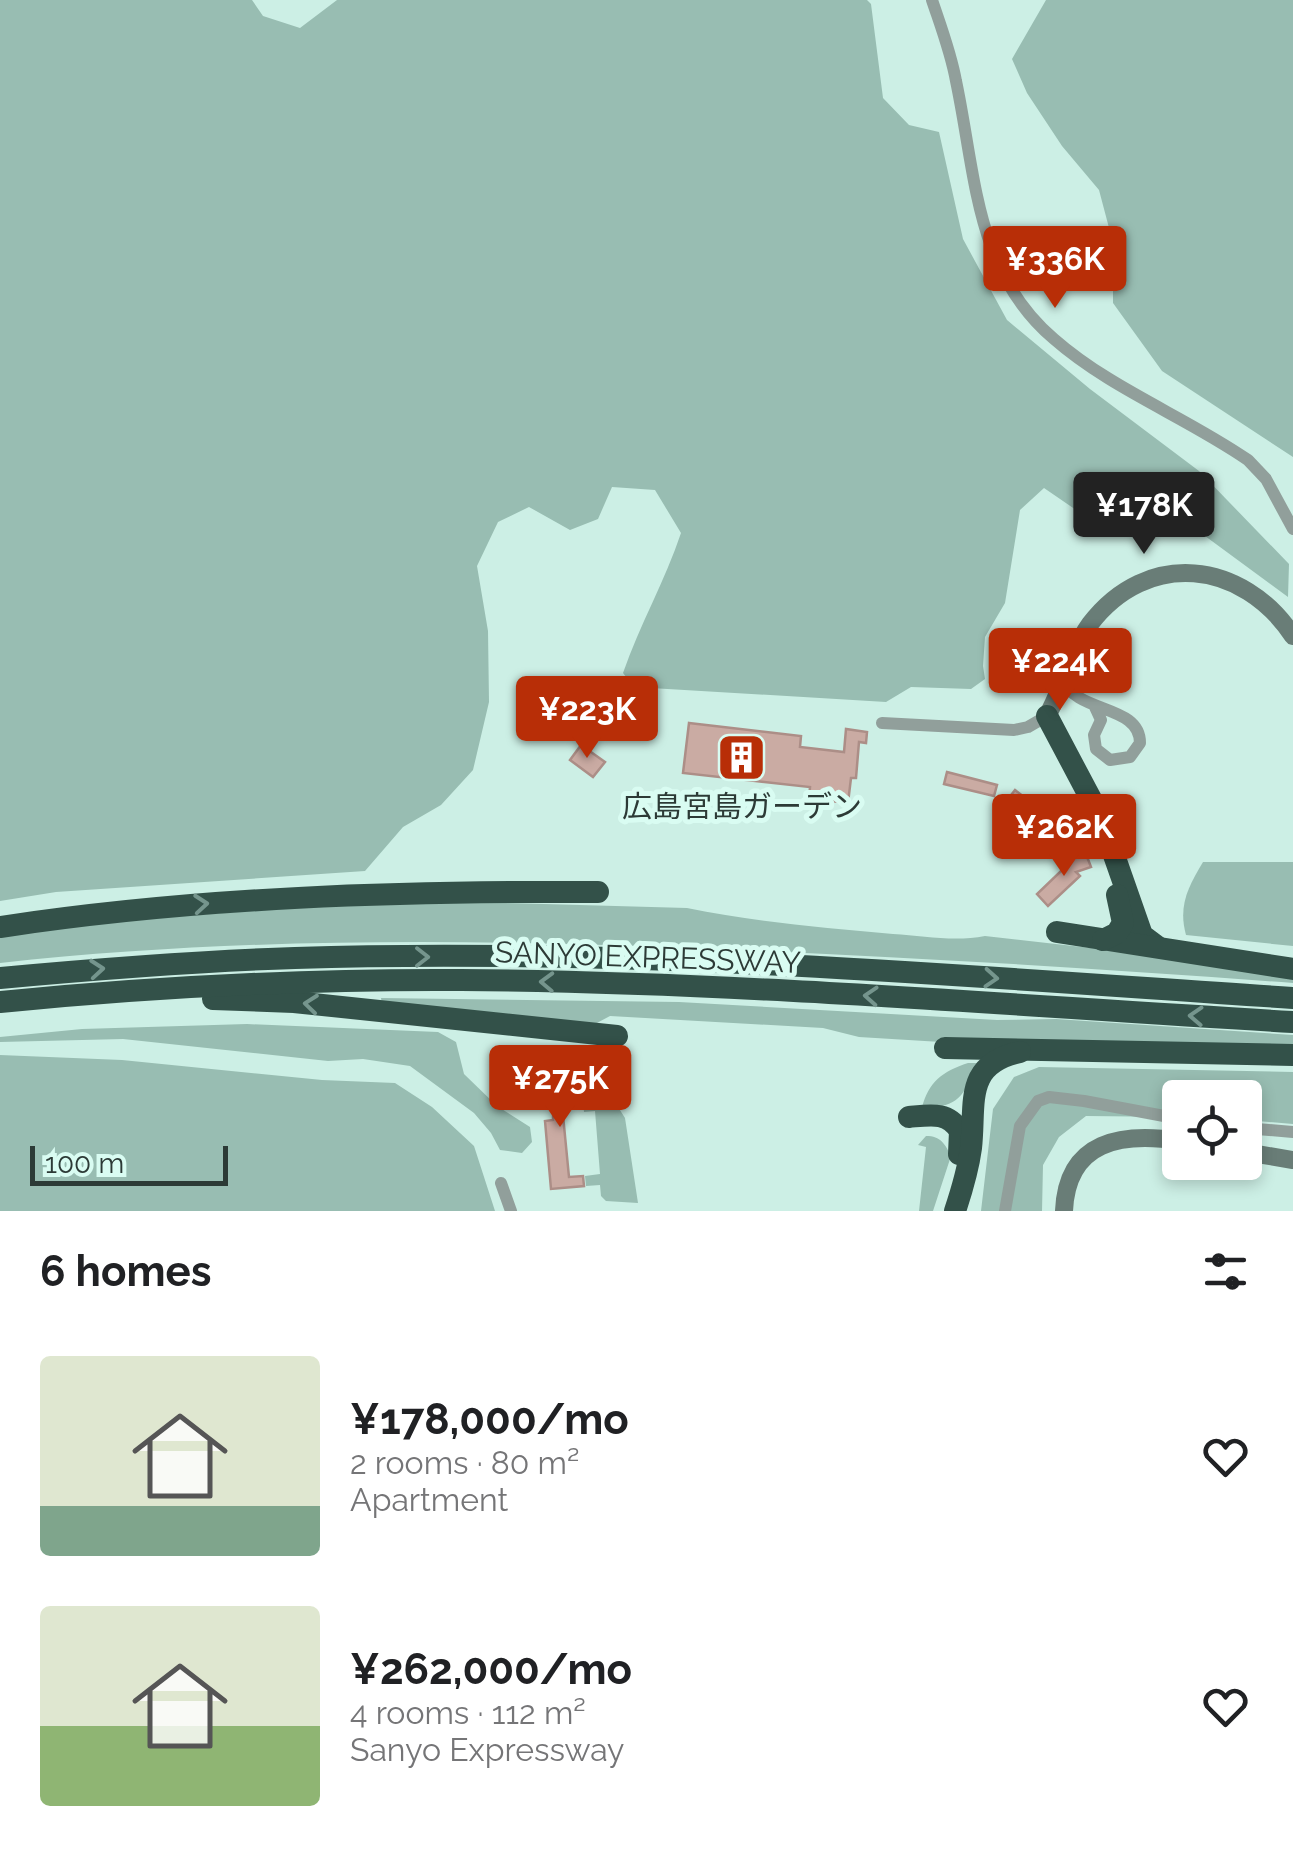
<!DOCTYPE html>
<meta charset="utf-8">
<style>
:root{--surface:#fff;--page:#f6f6f6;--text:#202124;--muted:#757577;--accent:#b82e07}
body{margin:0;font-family:Raleway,"Noto Sans JP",sans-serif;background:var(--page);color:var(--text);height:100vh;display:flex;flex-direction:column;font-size:38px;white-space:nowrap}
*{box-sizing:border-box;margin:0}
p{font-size:32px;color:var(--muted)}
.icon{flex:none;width:55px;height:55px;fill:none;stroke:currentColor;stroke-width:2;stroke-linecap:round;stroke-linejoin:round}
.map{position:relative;height:1211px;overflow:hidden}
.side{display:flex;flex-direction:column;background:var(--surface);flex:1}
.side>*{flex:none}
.fabs{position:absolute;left:1162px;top:1080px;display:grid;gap:20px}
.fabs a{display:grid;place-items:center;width:100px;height:100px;border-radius:10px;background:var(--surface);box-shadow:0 5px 15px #0003;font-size:50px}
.scale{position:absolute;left:30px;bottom:25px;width:198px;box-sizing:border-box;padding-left:10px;border:5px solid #2c3a36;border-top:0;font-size:28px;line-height:35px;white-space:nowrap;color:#2c3a36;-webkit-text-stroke:8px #d9fcf2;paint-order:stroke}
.price{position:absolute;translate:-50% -85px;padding:0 22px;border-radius:10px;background:var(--accent);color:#fff;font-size:32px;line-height:65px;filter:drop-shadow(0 2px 5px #0008)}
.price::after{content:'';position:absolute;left:50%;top:60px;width:30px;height:22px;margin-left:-15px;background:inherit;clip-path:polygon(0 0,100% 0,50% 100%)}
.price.active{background:#222;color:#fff}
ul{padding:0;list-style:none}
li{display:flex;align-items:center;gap:30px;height:250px;padding:0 40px}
li span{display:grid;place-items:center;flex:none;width:280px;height:200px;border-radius:10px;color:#555}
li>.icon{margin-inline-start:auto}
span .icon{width:120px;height:120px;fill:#fffc;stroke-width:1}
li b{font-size:42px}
h2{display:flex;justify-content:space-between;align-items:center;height:120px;padding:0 40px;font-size:42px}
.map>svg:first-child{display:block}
.green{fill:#98bdb2}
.building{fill:#caaba3;stroke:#ac8e87;stroke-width:2.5}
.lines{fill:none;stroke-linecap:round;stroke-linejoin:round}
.street{stroke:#919f9b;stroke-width:12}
.secondary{stroke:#697d77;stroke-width:18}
.highway{stroke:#335149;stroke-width:22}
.oneway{stroke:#75958d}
.labels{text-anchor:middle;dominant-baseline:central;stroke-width:10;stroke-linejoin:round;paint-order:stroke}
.poi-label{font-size:30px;fill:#2c3a36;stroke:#d9fcf2}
.street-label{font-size:30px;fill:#2c3a36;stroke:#d9fcf2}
</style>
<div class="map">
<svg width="1293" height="1211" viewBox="0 0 1293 1211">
<rect width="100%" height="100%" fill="#ccefe5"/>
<g class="green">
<path d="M0,0h252l11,16 37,12 37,-28h530l4,4 12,94 26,27 30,7 24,107 44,81 83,69 109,82 90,93 -1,33 -102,-75 -80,-4 -27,-6 -35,-24 -24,22 -15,93 -20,34 -2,29 2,13 -14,10 -60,-2 -25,15 -252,-15 -11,-14c17,-49 42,-92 58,-140l-26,-43 -43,-3 -14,32 -28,11 -41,-23 -31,15 -21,44 11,65 1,71 -16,68 -32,35 -38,22 -38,44 -309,21 -56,9z"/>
<path d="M1046,0h247v457l-131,-86 -49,-68v-60l-14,-53 -37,-44 -35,-53 -15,-34z"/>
<path d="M1203,862h90v84l-107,-11c-8,-29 2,-48 17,-73z"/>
<path d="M399,900l288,8c68,14 137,20 206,26 31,2 62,8 92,2l308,35v12c-184,-14 -368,-25 -552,-33 -246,-11 -495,-14 -741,13v-27l87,-13z"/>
<path d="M381,998l298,4 318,18 59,-1 237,16v14l-352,-7 -82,-5 -36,-9 -213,-12 -15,8 -213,-20z"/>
<path d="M247,1024l191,8 18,10 8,32 33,32 33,21 2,15 -10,11 -22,-3 -9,-17 -17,-20 -64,-47 -47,-7 -35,2 -205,-22 -123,3v-5l82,-8z"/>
<path d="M0,1055l122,5 200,20 73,3 37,24 42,39 21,65h-495z"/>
<path d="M968,1063h11c-17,33 -18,44 -57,45 6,-26 21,-37 46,-45z"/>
<path d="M1039,1067l254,5v52l-48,-4v-22h-65v19l-94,-1 -27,21 -16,28 -1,46h-61l12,-102 21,-32z"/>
<path d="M603,1099l15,8 7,11 13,85 -32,-2 -5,-5 -1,-11 -14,1 -1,-10 15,-2 -5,-63 -11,1 -1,-11z"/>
<path d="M926,1136c15,0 19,8 25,20l-18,55h-69h55l7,-64 -8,-2z"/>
</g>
<g class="building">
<path d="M689,723l112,13 -1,11 44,5 2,-23 21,3 -1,11 -7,-1 -3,36h-5l-3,25 -39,-4 1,-12 -127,-14z"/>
<path d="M581,745l24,17 -12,15 -23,-17z"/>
<path d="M947,772l50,13 -3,11 -50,-12z"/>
<path d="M1015,790l53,41 -17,22 -53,-41z"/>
<path d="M1084,849l7,18 -15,5 4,4 -32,30 -11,-12z"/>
<path d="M554,1059l17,1 -1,45h-8l7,72 14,-1 1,10 -33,3 -6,-68 8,-1z"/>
</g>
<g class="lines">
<g class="street">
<path d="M932,0c9,27 19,53 24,81 20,94 19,191 98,258 57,50 132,78 194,121l18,19 27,50"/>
<path d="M1063,680c14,34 77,24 77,63l-10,14 -20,3 -14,-11 -2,-14 7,-15 -6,-13"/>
<path d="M882,723l132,7 14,-3 19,-11"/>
<path d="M1245,1128l48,4"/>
<path d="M501,1183l10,28"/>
<path d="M1005,1211l15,-85 18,-25 11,-4 35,4 96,18"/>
</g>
<g class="secondary">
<path d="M1047,716c17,-30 23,-64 43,-92 57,-75 153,-64 203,12"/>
<path d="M1245,1152l48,8"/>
<path d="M1064,1211c3,-71 58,-79 116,-70"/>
</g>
<g class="highway">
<path d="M1047,716l54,102 41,117 16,12"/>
<path d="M0,927c199,-30 398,-36 598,-35"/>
<path d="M1057,932l236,37"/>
<path d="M1103,940l14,-7 6,-10 -6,-28"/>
<path d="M0,978c98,-9 196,-17 295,-20 332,-11 666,18 998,40"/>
<path d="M213,999l81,3 323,34"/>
<path d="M0,1002c153,-15 307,-23 461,-22 278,2 555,26 832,42"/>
<path d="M945,1048l348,7"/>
<path d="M909,1117c21,-2 39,-6 51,14l-1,23"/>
<path d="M955,1211c7,-21 13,-41 16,-63 5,-44 -8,-84 49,-96"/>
</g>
</g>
<defs><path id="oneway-chevron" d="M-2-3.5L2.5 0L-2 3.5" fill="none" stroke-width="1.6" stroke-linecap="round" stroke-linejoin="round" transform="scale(2.5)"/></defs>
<g class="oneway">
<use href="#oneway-chevron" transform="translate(201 904) rotate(-5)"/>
<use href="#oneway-chevron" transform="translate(422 957)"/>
<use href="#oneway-chevron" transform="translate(97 969) rotate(-5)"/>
<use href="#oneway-chevron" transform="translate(991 978) rotate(4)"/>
<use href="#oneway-chevron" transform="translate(547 982) rotate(-178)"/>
<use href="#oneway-chevron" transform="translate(871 996) rotate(-176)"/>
<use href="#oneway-chevron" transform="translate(311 1004) rotate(-174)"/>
<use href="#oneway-chevron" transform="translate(1196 1016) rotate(-177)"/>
</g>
<defs>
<symbol id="building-square" viewBox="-11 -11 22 22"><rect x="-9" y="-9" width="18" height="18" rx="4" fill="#b82e07" stroke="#d9fcf2"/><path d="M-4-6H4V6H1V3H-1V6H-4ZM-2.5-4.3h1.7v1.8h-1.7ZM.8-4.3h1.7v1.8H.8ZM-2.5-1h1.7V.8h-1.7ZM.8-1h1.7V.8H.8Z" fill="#fff"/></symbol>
</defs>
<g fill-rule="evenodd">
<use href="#building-square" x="714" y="730" width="55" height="55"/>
</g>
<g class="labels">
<g class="poi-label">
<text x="742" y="806">広島宮島ガーデン</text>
</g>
<g class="street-label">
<text transform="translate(648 957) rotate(2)">SANYO EXPRESSWAY</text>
</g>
</g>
</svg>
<div class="fabs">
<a><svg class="icon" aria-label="locate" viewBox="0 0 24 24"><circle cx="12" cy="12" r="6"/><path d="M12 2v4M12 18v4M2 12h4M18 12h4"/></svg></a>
</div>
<div class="scale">100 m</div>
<b class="price" style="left:1055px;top:311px">¥336K</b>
<b class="price active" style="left:1144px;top:557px">¥178K</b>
<b class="price" style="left:1060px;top:713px">¥224K</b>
<b class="price" style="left:587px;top:761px">¥223K</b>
<b class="price" style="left:1064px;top:879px">¥262K</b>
<b class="price" style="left:560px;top:1130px">¥275K</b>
</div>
<section class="side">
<h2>6 homes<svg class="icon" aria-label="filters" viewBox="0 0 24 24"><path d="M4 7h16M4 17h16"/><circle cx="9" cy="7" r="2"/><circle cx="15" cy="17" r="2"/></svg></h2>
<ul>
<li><span style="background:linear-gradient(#dfe7d0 75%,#7fa58c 0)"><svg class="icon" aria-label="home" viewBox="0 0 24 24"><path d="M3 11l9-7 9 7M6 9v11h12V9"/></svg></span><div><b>¥178,000/mo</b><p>2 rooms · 80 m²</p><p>Apartment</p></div><svg class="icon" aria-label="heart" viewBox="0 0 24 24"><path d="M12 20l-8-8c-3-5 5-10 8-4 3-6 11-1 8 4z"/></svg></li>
<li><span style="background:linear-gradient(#dfe7d0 60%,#8fb573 0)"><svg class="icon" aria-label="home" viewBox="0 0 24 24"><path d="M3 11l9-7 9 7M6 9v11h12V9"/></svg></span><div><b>¥262,000/mo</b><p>4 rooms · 112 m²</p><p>Sanyo Expressway</p></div><svg class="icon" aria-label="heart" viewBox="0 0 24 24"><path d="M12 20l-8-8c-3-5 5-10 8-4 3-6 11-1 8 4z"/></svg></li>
</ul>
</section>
